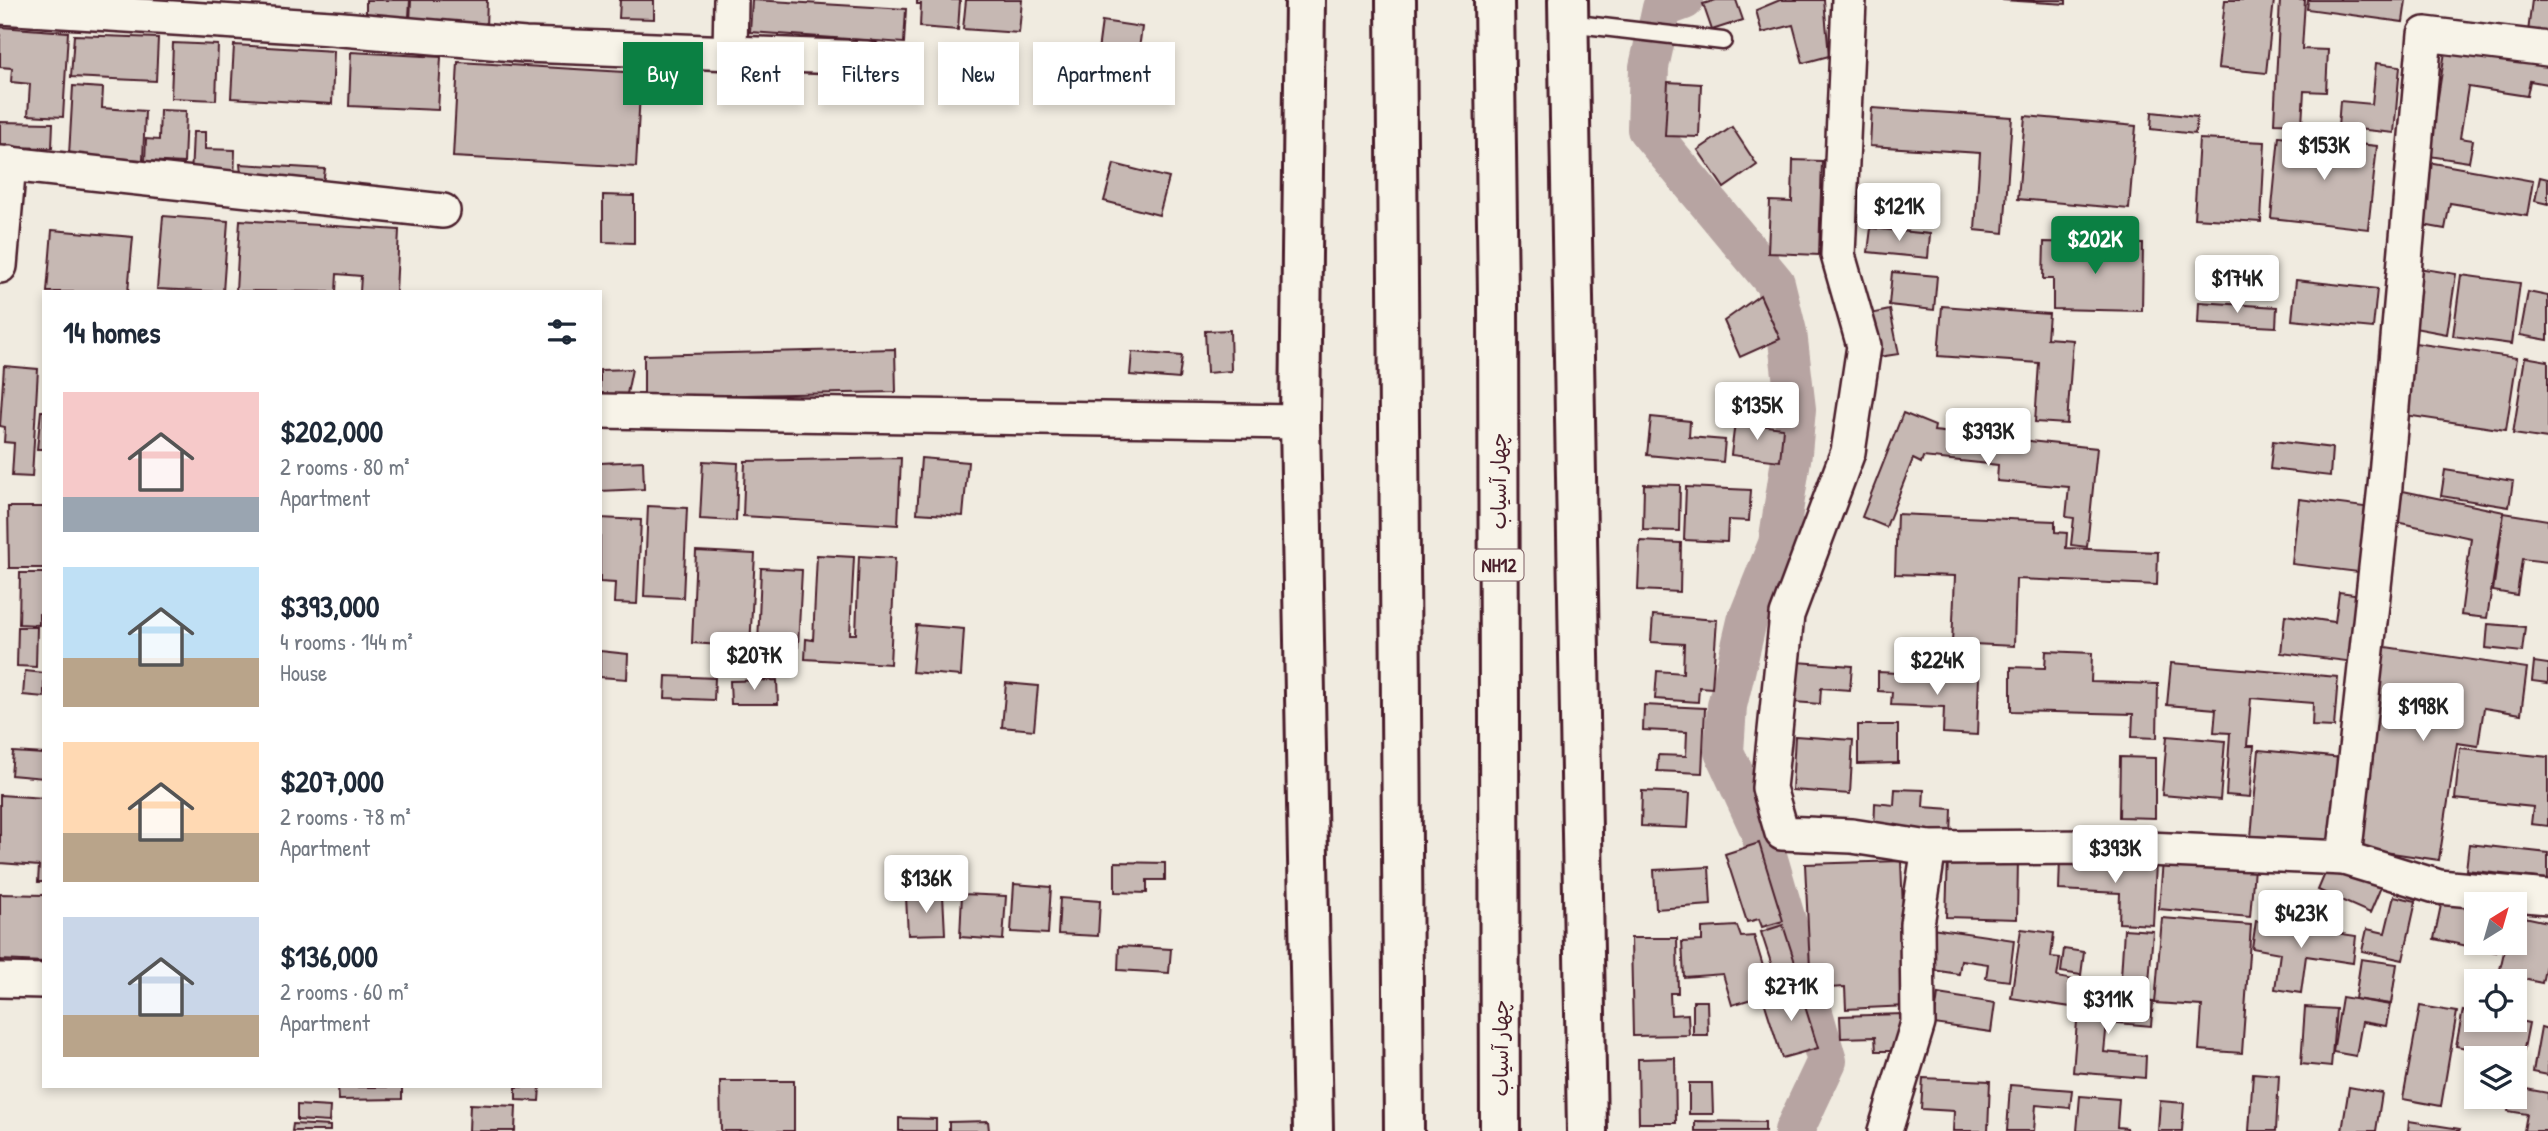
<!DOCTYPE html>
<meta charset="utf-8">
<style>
:root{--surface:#fff;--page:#f2f2f3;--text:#1f2937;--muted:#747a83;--accent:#0b8043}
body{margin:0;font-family:"Patrick Hand","Playpen Sans Arabic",sans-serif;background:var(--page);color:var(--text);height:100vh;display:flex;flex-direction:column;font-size:26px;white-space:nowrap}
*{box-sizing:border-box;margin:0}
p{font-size:23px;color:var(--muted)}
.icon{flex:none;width:38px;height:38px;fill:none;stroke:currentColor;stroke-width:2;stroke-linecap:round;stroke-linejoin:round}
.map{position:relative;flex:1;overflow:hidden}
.sheet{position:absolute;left:42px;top:290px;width:560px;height:798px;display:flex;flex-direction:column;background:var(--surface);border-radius:0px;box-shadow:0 4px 10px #0003}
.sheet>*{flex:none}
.hud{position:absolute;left:623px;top:42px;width:665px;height:63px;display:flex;gap:14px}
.needle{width:46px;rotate:37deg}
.controls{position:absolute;left:2464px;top:892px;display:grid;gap:14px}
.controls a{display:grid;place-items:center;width:63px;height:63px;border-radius:0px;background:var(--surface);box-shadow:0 4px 10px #0003;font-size:35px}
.price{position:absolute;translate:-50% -60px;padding:0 16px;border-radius:7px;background:#fff;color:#222;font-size:23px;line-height:46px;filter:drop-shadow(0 2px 4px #0008)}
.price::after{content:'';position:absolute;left:50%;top:42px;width:21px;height:16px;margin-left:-10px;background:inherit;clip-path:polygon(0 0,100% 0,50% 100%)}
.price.selected{background:var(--accent);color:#fff}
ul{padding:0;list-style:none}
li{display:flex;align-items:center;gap:21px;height:175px;padding:0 21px}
li span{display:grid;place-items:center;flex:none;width:196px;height:140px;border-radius:0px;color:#555}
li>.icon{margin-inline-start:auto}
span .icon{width:84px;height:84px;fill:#fffc;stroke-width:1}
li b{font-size:30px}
h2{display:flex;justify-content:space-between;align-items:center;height:84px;padding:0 21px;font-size:30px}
.chip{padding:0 24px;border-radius:0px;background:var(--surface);box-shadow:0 4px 10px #0003;font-size:24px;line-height:63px}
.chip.selected{background:var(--accent);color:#fff}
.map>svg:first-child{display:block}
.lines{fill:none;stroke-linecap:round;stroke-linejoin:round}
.canal{stroke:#b7a4a2;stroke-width:40}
.building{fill:#c6b8b3;stroke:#4a1f2b;stroke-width:2}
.lane-casing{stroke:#4a1f2b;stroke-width:21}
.street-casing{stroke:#4a1f2b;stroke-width:38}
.secondary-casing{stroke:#4a1f2b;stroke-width:44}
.highway-casing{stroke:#4a1f2b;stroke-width:44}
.lane{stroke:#f7f3e8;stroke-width:16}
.street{stroke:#f7f3e8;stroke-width:33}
.secondary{stroke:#f7f3e8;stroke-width:38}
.highway{stroke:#f7f3e8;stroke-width:38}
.labels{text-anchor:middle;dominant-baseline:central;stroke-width:7;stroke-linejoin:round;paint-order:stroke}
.shield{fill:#f7f3e8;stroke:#7e5f64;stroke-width:2}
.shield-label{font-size:19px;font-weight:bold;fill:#4a1f2b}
.street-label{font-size:21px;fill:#4a1f2b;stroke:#f7f3e8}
</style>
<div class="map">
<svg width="2548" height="1131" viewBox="0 0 2548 1131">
<rect width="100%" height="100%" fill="#f0ebe0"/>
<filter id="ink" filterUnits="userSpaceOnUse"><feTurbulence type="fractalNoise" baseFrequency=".0143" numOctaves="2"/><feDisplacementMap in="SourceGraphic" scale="14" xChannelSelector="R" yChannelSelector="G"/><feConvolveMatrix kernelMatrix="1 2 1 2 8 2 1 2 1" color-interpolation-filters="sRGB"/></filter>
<g filter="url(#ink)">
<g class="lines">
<path class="canal" d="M1684,0l-22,8 -13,59 -2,62 128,154 12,49 9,77 -4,44 -14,91 -31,77 -20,85 -3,46 35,76 68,233 -33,70"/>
</g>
<g class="building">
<path d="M366,0h44l-1,17 -43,-2z"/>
<path d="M411,0h76l-1,27 -76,-3z"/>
<path d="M620,0h34v19l-35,-1z"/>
<path d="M752,0l154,9 -2,34 -154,-11z"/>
<path d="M917,0h43l-2,30 -38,-3 1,-23h-4z"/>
<path d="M966,0h56l-3,33 -56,-4z"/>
<path d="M1716,0h20l7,20 -31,10 -9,-26z"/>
<path d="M1780,0h44l5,56 -26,7 -10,-38 -31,8 -6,-23z"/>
<path d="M2002,0h64v4z"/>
<path d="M2225,0h49l-8,73 -48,-5z"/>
<path d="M2280,0h25l-3,49 26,1 -2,42 -22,-1 -2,33 -28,-1z"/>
<path d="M2308,0h98l-3,22 -96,-13z"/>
<path d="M2532,0h16v43l-21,-3z"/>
<path d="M1102,21l40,6 -7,51 -40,-5z"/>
<path d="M0,27l68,5 -5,85 -35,-2 2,-31 -19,-2 1,-14 -12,-1z"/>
<path d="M74,35l84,3 -2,43 -85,-4z"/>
<path d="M173,43l45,2 -2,55 -45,-2z"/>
<path d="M234,45l100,6 -2,53 -101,-6z"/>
<path d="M2446,45l102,15v24l-18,-3 -3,15 -59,-9 -8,51 13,2 -4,22 -40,-6z"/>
<path d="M351,52l90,5 -3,53 -89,-4z"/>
<path d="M458,62l183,11 -5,94 -183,-10z"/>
<path d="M2376,63l24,3 -6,67 -56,-6 2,-26 32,3z"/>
<path d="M1668,82l33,2 -2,53 -34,-1z"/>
<path d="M73,86l30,2 -1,20 43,3 -2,49 -74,-5z"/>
<path d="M1872,108l140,9 -8,116 -29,-3 5,-77 -110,-7z"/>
<path d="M160,110l26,1 -2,52 -39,-2 1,-22 13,1z"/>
<path d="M2152,112l45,5 -2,17 -44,-5z"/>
<path d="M2025,116l111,10 -7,83 -111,-10z"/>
<path d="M0,122l53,1 -1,25 -52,-1z"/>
<path d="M1732,127l25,38 -33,23 -26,-38z"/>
<path d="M193,132h12v17l30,1 -1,34 -43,-6z"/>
<path d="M2279,136l98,10 -9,83 -97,-11z"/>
<path d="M2199,139l66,3 -4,80 -67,-4z"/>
<path d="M1793,160l29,1 -3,94 -51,-2 2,-52 22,1z"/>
<path d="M2428,162l105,19 -6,35 -77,-13 -5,26 -28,-5z"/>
<path d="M240,164l85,5 -3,22 -80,-7z"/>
<path d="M1114,164l55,14 -10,37 -55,-14z"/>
<path d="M2540,177l8,2v25l-13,-3z"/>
<path d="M603,195l31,1v47l-31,-1z"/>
<path d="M163,216l65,5 -5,71 -66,-3z"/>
<path d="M240,220l159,10 -3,62h-36l1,-16 -24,-2 -1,18 -100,-1z"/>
<path d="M1871,228l59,6 -2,24 -60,-6z"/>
<path d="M52,230l81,7 -5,55h-81z"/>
<path d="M2044,242l99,2 -1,67 -89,-2v-30h-10z"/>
<path d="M2418,268l38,6 -9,60 -38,-7z"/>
<path d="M1892,272l45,4 -3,34 -45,-5z"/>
<path d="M2461,275l59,8 -8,61 -59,-8z"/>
<path d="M2296,280l81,9 -4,39 -81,-8z"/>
<path d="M2528,292l20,4v44l-28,-5z"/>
<path d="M1760,295l20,44 -40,18 -16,-36z"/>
<path d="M2199,302l78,5 -1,20 -78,-4z"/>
<path d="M1942,306l107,8 -2,24 26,2 -6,84 -32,-2 4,-59 -101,-7z"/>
<path d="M1890,310l9,44 -21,3 -8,-43z"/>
<path d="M1230,330l1,41 -24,2 -2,-42z"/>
<path d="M2415,343l102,15 -11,72 -101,-15z"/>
<path d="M895,349l1,43 -252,5v-42z"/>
<path d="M1132,352l50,4 -3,23 -49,-4z"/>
<path d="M2525,357l23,4v78l-35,-5z"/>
<path d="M4,366l34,3 -6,108 -20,-1 2,-33 -10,-1 1,-15 -5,-1z"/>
<path d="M632,369l-6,30 -26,1v-30z"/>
<path d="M1737,387l53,4 -2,27 -54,-6z"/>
<path d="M41,411h3v38h-7z"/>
<path d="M1903,413l32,13 -1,5 163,17 -10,99 -16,-2 3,-27 -8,-1 3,-30 -72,-6 1,-16 -75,-8 -2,6 -8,-4 -27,68 -24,-10z"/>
<path d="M1651,417l39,4 -1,16 36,3 -2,22 -76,-7z"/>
<path d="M1735,422l48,6 -3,33 -49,-6z"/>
<path d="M2273,441l59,7 -2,28 -60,-7z"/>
<path d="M901,458l-3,67 -155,-9 2,-55z"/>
<path d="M921,458l47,4 -5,54 -46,-3z"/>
<path d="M643,461l1,28 -44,2v-28z"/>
<path d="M703,461l35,2 -2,58 -36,-2z"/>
<path d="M2445,470l68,11 -4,26 -68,-11z"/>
<path d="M1644,484l36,1 -1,46 -36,-1z"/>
<path d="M1686,487l65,3 -2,31 -21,-1 -1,22 -43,-2z"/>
<path d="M2403,491l101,21 -17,106 -26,-3 10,-77 -75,-16z"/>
<path d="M2299,499l74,9 -7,65 -74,-9z"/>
<path d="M648,506l39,2 -4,90 -39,-2z"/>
<path d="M8,507h36v61h-35z"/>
<path d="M2504,513l44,7v42l-26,-3 -5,36 -24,-4z"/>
<path d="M1897,514l158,7v11l12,1 -1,15 92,4 -1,33 -141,-6 -2,67 -62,-3 3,-67 -60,-2z"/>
<path d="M600,518l41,2 -4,84 -23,-1 1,-20 -15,-1z"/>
<path d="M1640,541l41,2 -1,49 -42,-2z"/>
<path d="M696,551l59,3 -5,93 -58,-4z"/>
<path d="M817,555l37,2 -4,77h6l3,-78 36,2 -5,106 -85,-5 1,-20 7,1z"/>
<path d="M761,568l41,2 -4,77 -40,-2z"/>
<path d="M20,573h24v41h-5v11l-20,-1z"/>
<path d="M2339,592l23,3 -8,67 -73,-9 4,-38 50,7z"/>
<path d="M1653,615l64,5 -5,68 -13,-1 -1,15 -43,-3 2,-28 26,2 1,-29 -33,-2z"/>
<path d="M2488,624l37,3 -3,25 -36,-4z"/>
<path d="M916,625l48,4 -3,47 -49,-4z"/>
<path d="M18,627h19l-1,40 -19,-1z"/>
<path d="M2379,646l148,22 -6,46 -37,-6 -6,38 -21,-3 -18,117 -88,-13z"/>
<path d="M600,651l28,3 -1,25 -27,-2z"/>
<path d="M2046,651l46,2 -1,29 67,2 -1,54 -25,-1 1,-23 -122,-3v-44l34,1z"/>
<path d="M1797,662l55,4 -2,24 -29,-2 -1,16 -26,-2z"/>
<path d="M2534,662l14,2v19l-16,-2z"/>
<path d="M2171,663l167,14 -4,50 -22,-1 1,-23 -62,-5 -4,48h7l-4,51 -24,-2 4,-62 -16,-1 2,-23 -49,-4z"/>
<path d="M25,671l19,2v24l-21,-2z"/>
<path d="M1878,672l101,5 -2,58 -34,-2 1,-26 -53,-2 1,-13 -14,-1z"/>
<path d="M666,676l49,2 -1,22 -49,-2z"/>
<path d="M777,680l1,24h-47l-1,-23z"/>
<path d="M1006,683l32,3 -4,44 -32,-3z"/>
<path d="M1644,705l61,3 -3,65 -45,-2 1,-16 28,1 1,-24 -44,-2z"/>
<path d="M1858,725h40v38l-40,1z"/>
<path d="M1795,736l58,4 -3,54 -58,-4z"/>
<path d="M2167,736l58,5 -5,59 -58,-5z"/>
<path d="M2460,748l88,9v69l-17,-2 2,-17 -78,-8z"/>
<path d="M2259,750l83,8 -8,86 -83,-7z"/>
<path d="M13,752l31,2v24l-33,-3z"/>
<path d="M2120,757l35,1v60l-36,-1z"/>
<path d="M1895,789l29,1 -1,17 29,2 -1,29 -77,-4 1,-31 19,2z"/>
<path d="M1642,791l48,2 -2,35 -47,-2z"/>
<path d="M0,795l44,3v84h-6l1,-16 -39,-3z"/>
<path d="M1759,843l24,78 -21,6 -3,-8 -12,3 -22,-68z"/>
<path d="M2469,844l79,9v26l-82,-9z"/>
<path d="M1948,856l70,3 -1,60 -71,-2z"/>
<path d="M2060,858l96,5 -3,62 -34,-2 1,-30 -61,-3z"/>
<path d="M1901,861l6,145 -61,3 -1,-22 -34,2 -6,-125z"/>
<path d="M2163,861l91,7 -4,49 -91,-8z"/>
<path d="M1115,862l50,1v17h-18v13l-32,-1z"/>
<path d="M2329,864l52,23 -11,26 -52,-23z"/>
<path d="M1709,867l2,38 -55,4 -2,-39z"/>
<path d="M1014,884l37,3 -3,47 -37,-2z"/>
<path d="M0,894l44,1v67l-44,-2z"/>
<path d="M962,894l44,2 -3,44 -43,-3z"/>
<path d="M943,895l2,39 -37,1 -2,-38z"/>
<path d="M2443,895l33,10v38h21l-1,9 -62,-13z"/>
<path d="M2394,896l22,5 -13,59 -41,-9 5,-22 18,4z"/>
<path d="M1060,898l40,3 -2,35 -40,-2z"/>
<path d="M2515,915l33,7v33l-6,28 -43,-9 7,-31h9z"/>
<path d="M2162,918l89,7 -9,128 -43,-3 3,-44 -47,-3z"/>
<path d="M2256,921l100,15 -3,27 -47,-7 -5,37 -26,-4 5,-36 -28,-5z"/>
<path d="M1783,925l16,50 -22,6 -16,-49z"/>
<path d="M1737,926l4,11 13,-1 17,57 -39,12 -9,-31 -39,3 -2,-35 20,-1v-13z"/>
<path d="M1932,928l82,12 -5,41 -23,-3 2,-14 -27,-4 -2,14 -33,-5z"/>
<path d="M2021,929l33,4 -3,24 9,1 -3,19 17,3 -3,27 -60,-9z"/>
<path d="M2124,929l29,2 -5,64 -28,-2z"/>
<path d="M1631,938h46l1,55h-8l1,22 17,-1 1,21 -56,1z"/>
<path d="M1119,946l52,3 -2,24 -51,-3z"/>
<path d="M2064,949l20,3 -3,23 -20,-3z"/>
<path d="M2361,959l36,5 -6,40 -36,-5z"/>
<path d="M1799,987l19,61 -36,10 -19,-60z"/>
<path d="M1938,994l57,9 -4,29 -57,-8z"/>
<path d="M2079,996l74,6 -2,24 -44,-4 -3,30 42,4 -1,22 -72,-6z"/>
<path d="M2342,997l48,8 -4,21 -24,-4 -6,34 -23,-4z"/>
<path d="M1693,1001h14l1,34h-15z"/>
<path d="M2420,1006l37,6 -16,94 -38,-7z"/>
<path d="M2305,1007l31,2 -5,58 -30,-3z"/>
<path d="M2463,1010l13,3v7h39l14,3 -7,36 -66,-13z"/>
<path d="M1902,1014l1,37h-27l-1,-14 -34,1 -1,-22z"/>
<path d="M2541,1027l7,2v46l-15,-3z"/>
<path d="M1675,1058l1,65h-37l-1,-64z"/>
<path d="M2253,1073l26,2 -3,56h-27z"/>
<path d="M1923,1078l67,3 -2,50h-35l1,-20 -33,-2z"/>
<path d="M720,1081h74v50h-73z"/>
<path d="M1689,1083h23l1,31h-24z"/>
<path d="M2010,1085l62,5 -2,18 -34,-3 -2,26h-27z"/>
<path d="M338,1087h64v12l-63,1z"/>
<path d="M516,1087h24l-1,14 -23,-1z"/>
<path d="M2349,1087l33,6 -6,38h-34z"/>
<path d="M2515,1087l33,6v38h-24l3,-17 -19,-3 2,-14h5z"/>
<path d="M2080,1096l39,3 -2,28 10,1v3h-50z"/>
<path d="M2160,1101l24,2 -2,28h-24z"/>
<path d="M470,1104l46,2 -1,25h-46z"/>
<path d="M297,1105l33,2 -1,15 -32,-2z"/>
<path d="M899,1118l37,1v12h-37z"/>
<path d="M988,1121l1,10h-40v-9z"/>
<path d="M1695,1121l70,1v9h-70z"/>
<path d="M2409,1121l51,8 -1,2h-51z"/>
<path d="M293,1124l37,2v5h-38z"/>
</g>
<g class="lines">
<defs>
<path id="lane" d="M1568,23l155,18"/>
<g id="street">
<path d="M1849,0l-11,255 26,91 -16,106 -61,163 -18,173 13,45 70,3 77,12 175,-1 240,11 95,29 109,10"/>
<path d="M0,7l331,21 194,17 342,13"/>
<path d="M730,52l1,-52"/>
<path d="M0,163l443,48"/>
<path d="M0,266l9,-103"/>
<path d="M600,411l700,11"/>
<path d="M2344,858l41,-372 40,-452 123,15"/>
<path d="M0,980l44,1"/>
<path d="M1885,1131l33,-108 -1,-99 12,-76"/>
</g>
<g id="secondary">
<path d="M1305,0l-5,422 13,709"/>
<path d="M1568,0l19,1131"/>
</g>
<g id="highway">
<path d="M1396,0l8,1131"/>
<path d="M1494,0l4,297 2,834"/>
</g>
</defs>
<use href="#lane" class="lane-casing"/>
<use href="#street" class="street-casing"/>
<use href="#secondary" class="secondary-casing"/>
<use href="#highway" class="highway-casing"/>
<use href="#lane" class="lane"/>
<use href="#street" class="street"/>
<use href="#secondary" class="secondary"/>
<use href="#highway" class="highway"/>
</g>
</g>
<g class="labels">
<rect class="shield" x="1474.5" y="549.5" width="49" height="31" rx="5"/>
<g class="shield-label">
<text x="1499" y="565">NH12</text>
</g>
<g class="street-label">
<text transform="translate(1498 481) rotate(-90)">چهار آسیاب</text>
<text transform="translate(1500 1048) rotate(-90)">چهار آسیاب</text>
</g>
</g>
</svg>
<div class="controls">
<a><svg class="needle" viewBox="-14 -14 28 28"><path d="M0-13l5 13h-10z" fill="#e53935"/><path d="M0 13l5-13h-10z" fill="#747a83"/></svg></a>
<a><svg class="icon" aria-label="locate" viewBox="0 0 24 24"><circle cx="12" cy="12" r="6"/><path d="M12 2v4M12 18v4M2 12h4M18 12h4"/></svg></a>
<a><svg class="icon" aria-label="layers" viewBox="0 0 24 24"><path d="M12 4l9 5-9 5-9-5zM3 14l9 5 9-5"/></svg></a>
</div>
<b class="price" style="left:2324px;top:182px">$153K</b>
<b class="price" style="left:1899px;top:243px">$121K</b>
<b class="price selected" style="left:2095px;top:276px">$202K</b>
<b class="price" style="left:2237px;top:315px">$174K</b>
<b class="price" style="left:1757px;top:442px">$135K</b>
<b class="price" style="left:1988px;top:468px">$393K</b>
<b class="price" style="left:754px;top:692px">$207K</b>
<b class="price" style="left:1937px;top:697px">$224K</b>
<b class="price" style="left:2423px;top:743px">$198K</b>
<b class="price" style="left:2115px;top:885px">$393K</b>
<b class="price" style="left:926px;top:915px">$136K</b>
<b class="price" style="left:2301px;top:950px">$423K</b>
<b class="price" style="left:1791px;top:1023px">$271K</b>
<b class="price" style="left:2108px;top:1036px">$311K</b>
<div class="hud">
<a class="chip selected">Buy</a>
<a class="chip">Rent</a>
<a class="chip">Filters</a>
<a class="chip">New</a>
<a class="chip">Apartment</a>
</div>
<section class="sheet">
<h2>14 homes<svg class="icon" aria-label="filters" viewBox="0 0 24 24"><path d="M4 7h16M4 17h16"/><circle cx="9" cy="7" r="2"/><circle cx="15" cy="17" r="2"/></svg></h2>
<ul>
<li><span style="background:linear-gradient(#f6c9c9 75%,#9aa5b1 0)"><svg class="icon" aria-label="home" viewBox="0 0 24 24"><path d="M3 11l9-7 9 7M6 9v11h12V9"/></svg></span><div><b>$202,000</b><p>2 rooms · 80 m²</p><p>Apartment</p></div></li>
<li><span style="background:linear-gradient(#bfe0f5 65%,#b9a48a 0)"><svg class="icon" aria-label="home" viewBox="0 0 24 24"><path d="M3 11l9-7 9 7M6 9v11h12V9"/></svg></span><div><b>$393,000</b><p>4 rooms · 144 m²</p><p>House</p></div></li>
<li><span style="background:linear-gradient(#ffd9b3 65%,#b9a48a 0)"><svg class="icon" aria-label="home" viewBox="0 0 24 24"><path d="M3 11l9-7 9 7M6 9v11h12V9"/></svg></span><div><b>$207,000</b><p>2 rooms · 78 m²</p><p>Apartment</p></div></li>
<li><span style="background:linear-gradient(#c9d6e8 70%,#b9a48a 0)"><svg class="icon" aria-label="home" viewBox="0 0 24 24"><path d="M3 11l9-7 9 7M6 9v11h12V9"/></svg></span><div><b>$136,000</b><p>2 rooms · 60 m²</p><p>Apartment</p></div></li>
</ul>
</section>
</div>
